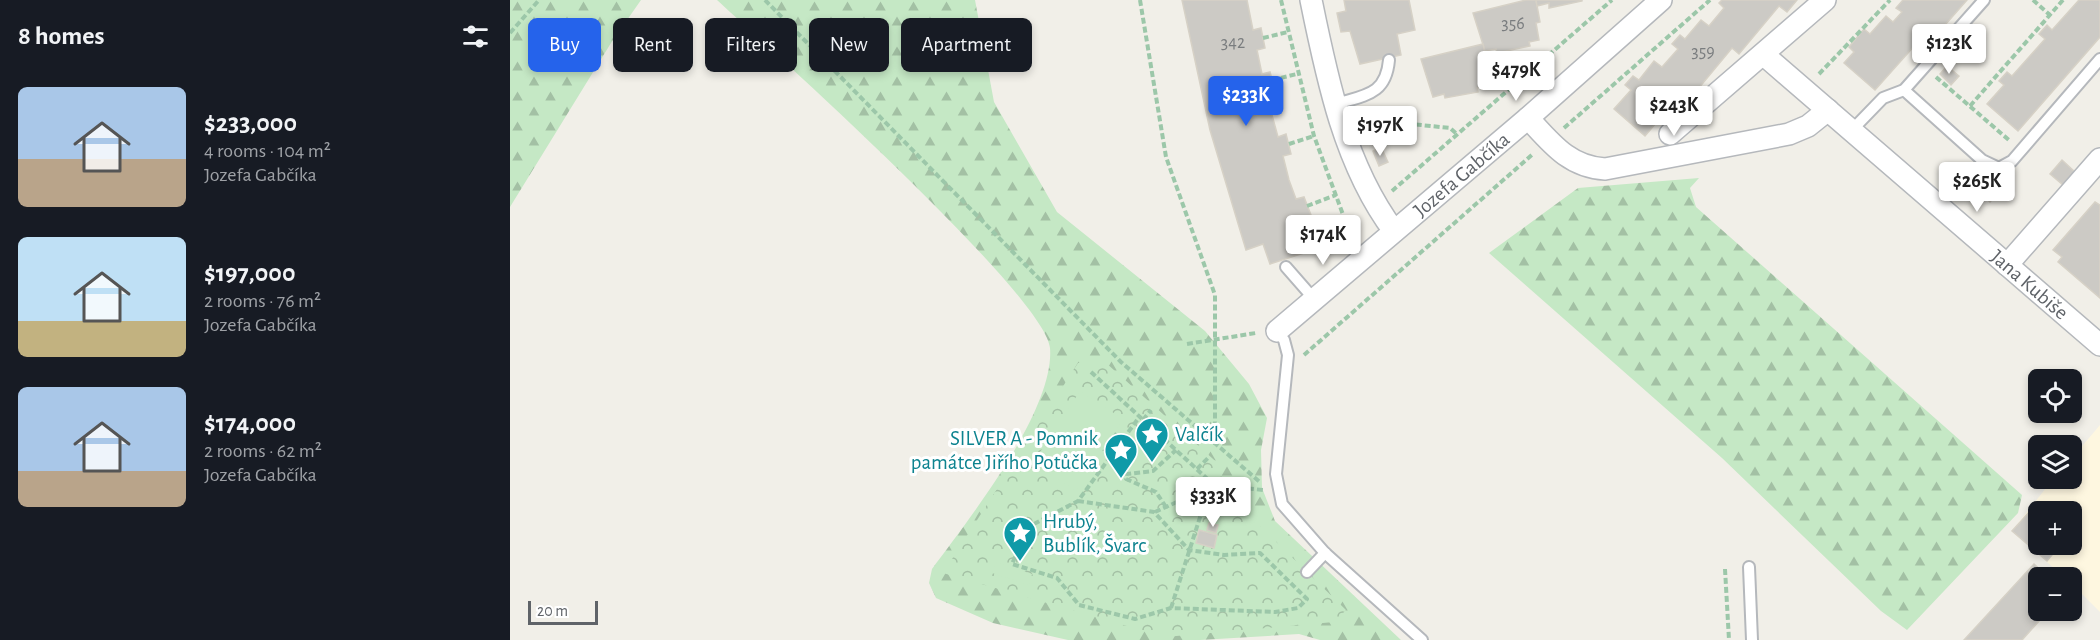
<!DOCTYPE html>
<meta charset="utf-8">
<style>
:root{--surface:#171b24;--page:#20242c;--text:#f1f3f6;--muted:#9ea1a6;--accent:#2563eb}
body{margin:0;font-family:"Alegreya Sans",sans-serif;background:var(--page);color:var(--text);height:100vh;display:flex;flex-direction:column;font-size:22px;white-space:nowrap}
*{box-sizing:border-box;margin:0}
p{font-size:20px;color:var(--muted)}
.icon{flex:none;width:33px;height:33px;fill:none;stroke:currentColor;stroke-width:2;stroke-linecap:round;stroke-linejoin:round}
.map{position:relative;flex:1;overflow:hidden}
.drawer{display:flex;flex-direction:column;background:var(--surface);width:510px}
.drawer>*{flex:none}
.hud{position:absolute;left:18px;top:18px;width:570px;height:54px;display:flex;gap:12px}
.buttons{position:absolute;left:1518px;top:369px;display:grid;gap:12px}
.buttons a{display:grid;place-items:center;width:54px;height:54px;border-radius:9px;background:var(--surface);box-shadow:0 3px 9px #0003;font-size:30px}
.scale{position:absolute;left:18px;bottom:15px;width:70px;box-sizing:border-box;padding-left:6px;border:3px solid #5f6368;border-top:0;font-size:16px;line-height:21px;white-space:nowrap;color:#5f6368;-webkit-text-stroke:4px #fff;paint-order:stroke}
.price{position:absolute;translate:-50% -51px;padding:0 14px;border-radius:6px;background:#fff;color:#222;font-size:20px;line-height:39px;filter:drop-shadow(0 2px 3px #0008)}
.price::after{content:'';position:absolute;left:50%;top:36px;width:18px;height:14px;margin-left:-9px;background:inherit;clip-path:polygon(0 0,100% 0,50% 100%)}
.price.on{background:var(--accent);color:#fff}
ul{padding:0;list-style:none}
li{display:flex;align-items:center;gap:18px;height:150px;padding:0 18px}
li span{display:grid;place-items:center;flex:none;width:168px;height:120px;border-radius:9px;color:#555}
li>.icon{margin-inline-start:auto}
span .icon{width:72px;height:72px;fill:#fffc;stroke-width:1}
li b{font-size:26px}
h2{display:flex;justify-content:space-between;align-items:center;height:72px;padding:0 18px;font-size:26px}
.tag{padding:0 21px;border-radius:9px;background:var(--surface);box-shadow:0 3px 9px #0003;font-size:21px;line-height:54px}
.tag.on{background:var(--accent);color:#fff}
main{display:flex;flex:1;min-height:0}
.map>svg:first-child{display:block}
.commercial{fill:#fef7e0;fill-rule:evenodd}
.forest{fill:url(#forest-firs)}
.park{fill:url(#park-crowns)}
.garden{fill:#c5e8c5}
.building{fill:#cccac5;stroke:#d6d1c6;stroke-width:1.5}
.lines{fill:none;stroke-linecap:round;stroke-linejoin:round}
.lane-casing{stroke:#b5b8bc;stroke-width:14}
.street-casing{stroke:#b5b8bc;stroke-width:24}
.path{stroke:#9cc7a9;stroke-width:4;stroke-dasharray:6 3;stroke-linecap:butt}
.lane{stroke:#fff;stroke-width:10}
.street{stroke:#fff;stroke-width:21}
.labels{text-anchor:middle;dominant-baseline:central;stroke-width:6;stroke-linejoin:round;paint-order:stroke}
.number-label{font-size:18px;fill:#7a7d7f}
.street-label{font-size:21px;fill:#5f6368;stroke:#fff}
.culture-label{font-size:21px;fill:#0d838f;stroke:#fff;text-anchor:start}
</style>
<main>
<section class="drawer">
<h2>8 homes<svg class="icon" aria-label="filters" viewBox="0 0 24 24"><path d="M4 7h16M4 17h16"/><circle cx="9" cy="7" r="2"/><circle cx="15" cy="17" r="2"/></svg></h2>
<ul>
<li><span style="background:linear-gradient(#a9c7e8 60%,#b9a48a 0)"><svg class="icon" aria-label="home" viewBox="0 0 24 24"><path d="M3 11l9-7 9 7M6 9v11h12V9"/></svg></span><div><b>$233,000</b><p>4 rooms · 104 m²</p><p>Jozefa Gabčíka</p></div></li>
<li><span style="background:linear-gradient(#bfe0f5 70%,#c2b280 0)"><svg class="icon" aria-label="home" viewBox="0 0 24 24"><path d="M3 11l9-7 9 7M6 9v11h12V9"/></svg></span><div><b>$197,000</b><p>2 rooms · 76 m²</p><p>Jozefa Gabčíka</p></div></li>
<li><span style="background:linear-gradient(#a9c7e8 70%,#b9a48a 0)"><svg class="icon" aria-label="home" viewBox="0 0 24 24"><path d="M3 11l9-7 9 7M6 9v11h12V9"/></svg></span><div><b>$174,000</b><p>2 rooms · 62 m²</p><p>Jozefa Gabčíka</p></div></li>
</ul>
</section>
<div class="map">
<svg width="1590" height="640" viewBox="0 0 1590 640">
<defs>
<pattern id="forest-firs" width="22" height="20" patternUnits="userSpaceOnUse" patternTransform="scale(1.5)"><rect width="22" height="20" fill="#c5e8c5"/><path d="M5 1l3.5 6h-7zM16 11l3.5 6h-7z" fill="#a3c0a4"/></pattern>
<pattern id="park-crowns" width="20" height="18" patternUnits="userSpaceOnUse" patternTransform="scale(1.5)"><rect width="20" height="18" fill="#c5e8c5"/><path d="M2 6a3 3 0 1 1 6 0M12 15a3 3 0 1 1 6 0" fill="none" stroke="#a3c0a4"/></pattern>
</defs>
<rect width="100%" height="100%" fill="#f1efe8"/>
<path class="commercial" d="M1590,425v187l-28,-28v-6l-8,-1 -52,-46 41,-52 19,-1v-20zM1528,512h34v32h-34z"/>
<g class="forest">
<path d="M0,0h131l-30,43 -101,164z"/>
<path d="M207,0h258l19,102 63,110 148,119 44,53 18,34 -6,32 1,38 13,33 126,119h-81l-21,-6 -99,6h-132l-75,-17 -57,-25 -7,-15 3,-14c37,-50 123,-159 118,-221 -5,-53 -280,-299 -333,-348z"/>
<path d="M1189,178l-9,10 6,19 326,288 -4,18 -111,117 -26,-19 -159,-153 -233,-205 89,-65z"/>
</g>
<path class="park" d="M595,362l117,105 -1,21 125,122 -12,12 -169,15 -222,-64 135,-210z"/>
<g class="garden">
<path d="M570,391l43,28 -47,72 -43,-28z"/>
<path d="M486,562l36,12 -3,11 -37,-12z"/>
</g>
<g class="building">
<path d="M672,0h65l6,30 8,-2 4,20 -8,2 5,24 8,-2 5,19 -9,2 12,44 8,-3 5,20 -8,2 6,24 7,19 8,-2 7,18 -9,3 4,12 -3,1 7,20 -40,13 -7,-20 -17,6 -36,-120z"/>
<path d="M834,0h65l6,30 -18,4 4,21 -41,9 -10,-33 -9,1 -4,-19 9,-2z"/>
<path d="M1016,0h10l4,22 -4,1 3,17 -10,2 1,4 -33,7 -1,-4 -11,2 -12,-38z"/>
<path d="M1026,0h46v1l-33,7v-5l-12,3z"/>
<path d="M1212,0h75l-10,12 -8,-6 -40,48 -7,-6 -39,47 -8,-6 -40,47 -31,-27 17,-19 -6,-5 8,-9 6,4 15,-19 8,6 16,-18 -6,-5 8,-9 5,4 16,-19 8,6 15,-18 -5,-5z"/>
<path d="M1393,0h64l-44,50 -7,-6 -41,46 -31,-27 10,-11 -5,-5 15,-18 6,5 16,-18 7,6 9,-10 -6,-4z"/>
<path d="M1569,0h21v37l-82,94 -31,-27 17,-19 -5,-4 8,-9 5,4 33,-37 -6,-5 8,-9 5,5z"/>
<path d="M973,44l5,24 -4,1 3,16 -10,3 1,4 -33,6 -1,-4 -11,3 -12,-38z"/>
<path d="M1437,66l12,10 -8,9 -11,-11z"/>
<path d="M871,147l7,15 -9,4 -6,-15z"/>
<path d="M1552,160l13,12 -12,13 -13,-11z"/>
<path d="M1481,183l9,8 -10,11 -9,-8z"/>
<path d="M1585,202l5,3v93l-42,-36 4,-5 -9,-7z"/>
<path d="M1521,510l7,7v27h23l-14,17 -35,-30z"/>
<path d="M699,523l9,2 -2,8 -9,-3z"/>
<path d="M689,530l18,5 -3,13 -18,-5z"/>
<path d="M1524,564l15,14h-11v32h11l-27,30h-58z"/>
</g>
<g class="lines">
<defs>
<g id="lane">
<path d="M1394,90l78,70 17,8 13,-7 88,-102"/>
<path d="M826,104c29,-9 50,-9 53,-44"/>
<path d="M1342,130l31,-32 21,-8 80,-90"/>
<path d="M776,267l28,32"/>
<path d="M767,331l7,9 4,15 -12,119 6,30 43,49 97,87"/>
<path d="M1239,567l3,73"/>
<path d="M797,572l18,-19"/>
</g>
<g id="street">
<path d="M801,0c16,79 34,166 83,231"/>
<path id="s1" d="M1254,55l336,290"/>
<path d="M1018,118c23,25 41,49 77,51l184,-35 19,-8 20,-16"/>
<path d="M1160,134l155,-134"/>
<path d="M1497,265l93,-106"/>
<path id="s2" d="M767,331l251,-213 133,-118"/>
</g>
</defs>
<use href="#lane" class="lane-casing"/>
<use href="#street" class="street-casing"/>
<g class="path">
<path d="M255,0l356,362 140,121"/>
<path d="M630,0l26,157 49,138v150"/>
<path d="M771,0l33,136 38,103"/>
<path d="M1523,0l17,15"/>
<path d="M0,33l29,-33"/>
<path d="M753,38l25,-6"/>
<path d="M1309,74l71,-74"/>
<path d="M1426,77l74,64"/>
<path d="M762,80l25,-6"/>
<path d="M1460,106l93,-106"/>
<path d="M852,119l88,9 8,7"/>
<path d="M1054,128l146,-128"/>
<path d="M779,144l25,-8"/>
<path d="M882,191l220,-191"/>
<path d="M797,206l29,-11"/>
<path d="M677,344l69,-11"/>
<path d="M794,355l229,-201"/>
<path d="M581,372l123,113"/>
<path d="M633,420l8,-10"/>
<path d="M604,434l8,5"/>
<path d="M687,469l11,-11"/>
<path d="M568,501l76,11 35,38 35,5 36,-2 47,46 -9,9 -23,4 -104,-4 -36,11 -56,-14 -22,-27 -45,-14 16,-37 50,-26 62,-85"/>
<path d="M656,507l-10,-15 -30,-13 1,-5 26,-3 23,-21"/>
<path d="M645,512l59,-27 49,5"/>
<path d="M1215,569l4,71"/>
<path d="M661,608l38,-119"/>
</g>
<use href="#lane" class="lane"/>
<use href="#street" class="street"/>
</g>
<defs>
<symbol id="sight-pin" viewBox="-11 -11 22 30"><path d="M0 17L-7.5 6A9.5 9.5 0 1 1 7.5 6Z" fill="#0f9aa8" stroke="#fff"/><path d="M0-6L1.8-2.2L6-1.7L2.9 1.2L3.7 5.4L0 3.3L-3.7 5.4L-2.9 1.2L-6-1.7L-1.8-2.2Z" fill="#fff"/></symbol>
</defs>
<g fill-rule="evenodd">
<use href="#sight-pin" x="623" y="415" width="38" height="52"/>
<use href="#sight-pin" x="592" y="431" width="38" height="52"/>
<use href="#sight-pin" x="491" y="514" width="38" height="52"/>
</g>
<g class="labels">
<g class="number-label">
<text x="1003" y="24">356</text>
<text x="723" y="43">342</text>
<text x="1193" y="52">359</text>
</g>
<g class="street-label">
<text stroke="none"><textPath href="#s2" startOffset="242">Jozefa Gabčíka</textPath></text>
<text stroke="none"><textPath href="#s1" startOffset="351">Jana Kubiše</textPath></text>
</g>
<g class="culture-label">
<text x="665" y="434">Valčík</text>
<text x="588" y="438" text-anchor="end">SILVER A - Pomnik<tspan x="588" dy="24">památce Jiřího Potůčka</tspan></text>
<text x="533" y="521">Hrubý,<tspan x="533" dy="24">Bublík, Švarc</tspan></text>
</g>
</g>
</svg>
<div class="buttons">
<a><svg class="icon" aria-label="locate" viewBox="0 0 24 24"><circle cx="12" cy="12" r="6"/><path d="M12 2v4M12 18v4M2 12h4M18 12h4"/></svg></a>
<a><svg class="icon" aria-label="layers" viewBox="0 0 24 24"><path d="M12 4l9 5-9 5-9-5zM3 14l9 5 9-5"/></svg></a>
<a>+</a>
<a>−</a>
</div>
<div class="scale">20 m</div>
<b class="price" style="left:1439px;top:75px">$123K</b>
<b class="price" style="left:1006px;top:102px">$479K</b>
<b class="price on" style="left:736px;top:127px">$233K</b>
<b class="price" style="left:1164px;top:137px">$243K</b>
<b class="price" style="left:870px;top:157px">$197K</b>
<b class="price" style="left:1467px;top:213px">$265K</b>
<b class="price" style="left:813px;top:266px">$174K</b>
<b class="price" style="left:703px;top:528px">$333K</b>
<div class="hud">
<a class="tag on">Buy</a>
<a class="tag">Rent</a>
<a class="tag">Filters</a>
<a class="tag">New</a>
<a class="tag">Apartment</a>
</div>
</div>
</main>
